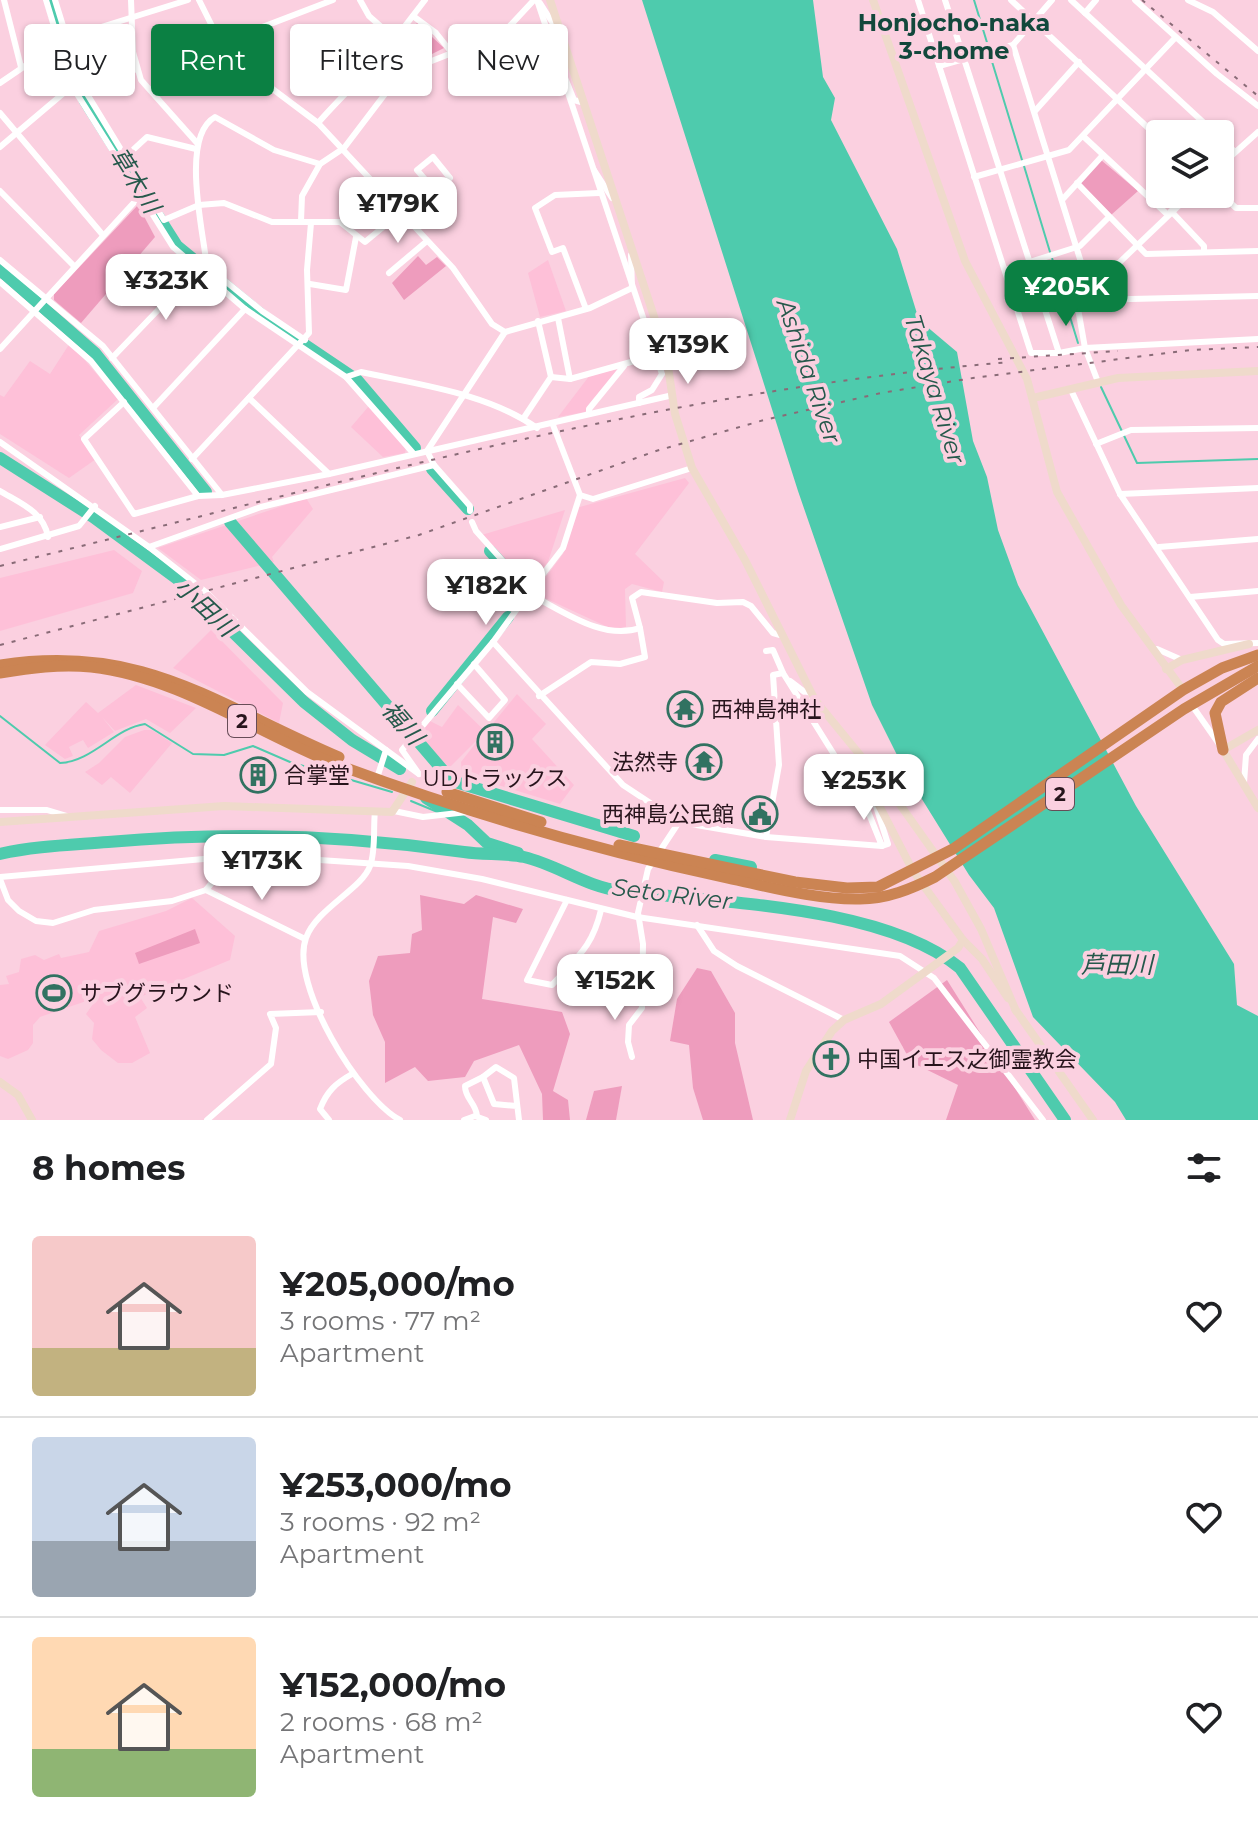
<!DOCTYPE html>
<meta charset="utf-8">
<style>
:root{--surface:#fff;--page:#f2f2f2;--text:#202124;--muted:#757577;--line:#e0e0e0;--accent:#0b8043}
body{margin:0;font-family:Montserrat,"Noto Sans JP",sans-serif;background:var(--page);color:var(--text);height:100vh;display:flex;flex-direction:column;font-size:30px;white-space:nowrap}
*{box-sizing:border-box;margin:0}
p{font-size:26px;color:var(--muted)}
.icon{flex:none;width:44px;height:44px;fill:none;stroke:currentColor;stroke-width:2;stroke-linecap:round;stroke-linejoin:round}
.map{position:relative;height:1120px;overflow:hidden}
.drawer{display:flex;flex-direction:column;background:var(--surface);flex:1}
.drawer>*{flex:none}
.guide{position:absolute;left:24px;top:24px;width:800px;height:72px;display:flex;gap:16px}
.fabs{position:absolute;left:1146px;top:120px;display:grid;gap:16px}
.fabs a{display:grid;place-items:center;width:88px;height:88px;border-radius:8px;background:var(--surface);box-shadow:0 2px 6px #0004;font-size:40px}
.price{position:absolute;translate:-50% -68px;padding:0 18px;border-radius:16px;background:#fff;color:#222;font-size:26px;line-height:52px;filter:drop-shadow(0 2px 4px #0008)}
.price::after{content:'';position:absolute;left:50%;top:48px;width:24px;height:18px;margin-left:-12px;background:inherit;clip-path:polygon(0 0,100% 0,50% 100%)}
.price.current{background:var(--accent);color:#fff}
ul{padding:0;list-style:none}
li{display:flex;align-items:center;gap:24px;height:200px;padding:0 32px}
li+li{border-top:2px solid var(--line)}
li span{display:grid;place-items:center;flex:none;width:224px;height:160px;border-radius:8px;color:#555}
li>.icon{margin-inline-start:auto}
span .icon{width:96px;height:96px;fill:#fffc;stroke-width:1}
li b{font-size:34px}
h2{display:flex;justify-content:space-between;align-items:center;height:96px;padding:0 32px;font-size:34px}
.tag{padding:0 28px;border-radius:8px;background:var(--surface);box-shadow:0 2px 6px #0004;font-size:28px;line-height:72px}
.tag.current{background:var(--accent);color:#fff}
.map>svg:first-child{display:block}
.built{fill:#fec0d8}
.green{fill:#ee9cbd}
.water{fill:#4ecbad}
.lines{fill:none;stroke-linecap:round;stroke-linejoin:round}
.stream{stroke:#4ecbad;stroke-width:2}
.river{stroke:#4ecbad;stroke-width:12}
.street{stroke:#fff;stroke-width:6}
.secondary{stroke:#efdacb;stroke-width:8}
.highway{stroke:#cb8453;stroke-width:11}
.rail{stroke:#896b77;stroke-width:2;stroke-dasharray:4 8;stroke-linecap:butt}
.labels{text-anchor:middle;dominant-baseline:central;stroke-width:8;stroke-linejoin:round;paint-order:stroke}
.shield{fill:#fbd0e0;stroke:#674c57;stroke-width:2}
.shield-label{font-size:20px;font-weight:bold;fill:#27141c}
.poi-label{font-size:22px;fill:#27141c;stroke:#fbd0e0;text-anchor:start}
.neighbourhood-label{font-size:24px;font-weight:bold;fill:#12483c;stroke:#fbd0e0}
.water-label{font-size:24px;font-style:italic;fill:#25584b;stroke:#fbd0e0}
</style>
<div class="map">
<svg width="1258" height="1120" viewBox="0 0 1258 1120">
<rect width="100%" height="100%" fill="#fbd0e0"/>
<g class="built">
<path d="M548,260l18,51 -26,6 -12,-44z"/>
<path d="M70,343l48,56 -39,36 17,24 -27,19 -69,-44v-39l4,2 26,-36 20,13z"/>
<path d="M619,369l-34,43 -27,5 32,-42z"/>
<path d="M369,406l37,42 -1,5 -22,4 -32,-30z"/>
<path d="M685,478l4,5 -54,71 29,28 -2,10 -30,-8 -7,5 1,38 -14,2 -78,-36 29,-39 13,-46z"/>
<path d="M306,498l7,11 -41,48 2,5 -73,18 -43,-32z"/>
<path d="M565,510l-17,52 -22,27 -48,-53z"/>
<path d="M114,550l28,21 -9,22 -133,38v-53z"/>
<path d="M211,630l72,73 -4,20 -106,-55z"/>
<path d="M136,685l60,23 -26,25 -24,-14 -31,12 -13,-14 12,15 -26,16 -5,-8 -14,7 4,9 -8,3 -20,-14 41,-43 12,11z"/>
<path d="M517,694l29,30 -14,15 42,46 -14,19 -98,-30 -1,-12 21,-27 -33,33 -30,-32 11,-15 12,6 16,-22 28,27z"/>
<path d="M144,730h8l20,13 -42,50 -19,-16 -9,8 -17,-13 14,-9 26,-26z"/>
<path d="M192,898l43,38 -5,24 -90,37 7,11 -12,9 15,36 -18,10h-14l-17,-13 -9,-11 2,-16 -8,-9 12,-17 -58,20 -7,8v18l-5,7 -20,9 -8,-3v-71l9,-1 -3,-8 13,-4 2,-13 14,-4 9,5 15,-6 2,4 28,-6 10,-21 67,-20z"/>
</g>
<g class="green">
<path d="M417,23l27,25 -32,16 -18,-15z"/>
<path d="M1101,160l37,31 -27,24 -31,-32z"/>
<path d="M138,205l17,32 -74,86 -27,-23v-6z"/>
<path d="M418,256l8,9 11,-8 9,9 -42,34 -12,-17z"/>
<path d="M420,895l44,9 12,-9 47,14 -7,14 -23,-6 -11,82 80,13 8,22 -17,57 15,9 2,20h-27l-1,-26 -23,-49 -45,16 -9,16 -37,4 -13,-14 -30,16v-41l-12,-27 -4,-34 9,-25 32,-3 2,-19 10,-4z"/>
<path d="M195,929l5,14 -61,21 -4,-11z"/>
<path d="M697,968l14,3 24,42v30l18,77h-50l-10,-32 -4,-43 -19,-4 7,-42z"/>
<path d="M947,980l88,140h-89l12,-35 -47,-23 -22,-40z"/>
<path d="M622,1086l-6,34h-30l8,-29z"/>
</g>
<path class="water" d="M642,0h171l10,77 12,21 -4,22 66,129 22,71 38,32 16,89 14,36 11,53 20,55 118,221 98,158 3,41 21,11v104h-132l-11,-18 -82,-85 -39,-109 -25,-33 -62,-100 -35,-70 -74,-214z"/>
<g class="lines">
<g class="stream">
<path d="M974,0l15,49"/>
<path d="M990,55l32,105"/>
<path d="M1024,166l26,86"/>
<path d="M1052,258l26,85"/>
<path d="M1101,387l36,76 121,-4"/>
<path d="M0,716l60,47c32,-1 55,-35 85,-39l48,30 31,1 29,-9 37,16 102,30"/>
<path d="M411,801l29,12"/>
<path d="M449,817l14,5"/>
</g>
<g class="river">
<path d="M50,0l18,62 17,39 92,145 91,74 89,60 58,68"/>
<path d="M0,270l95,83 111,139"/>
<path d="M0,458l93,59 91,67 120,118 48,38 48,29"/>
<path d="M432,469l36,40"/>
<path d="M230,522l222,259 182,55"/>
<path d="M490,551l30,33"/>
<path d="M432,711l76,-94"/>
<path d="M426,798l42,27 19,18 31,10"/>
<path d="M0,854c35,-8 72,-9 108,-12 120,-11 237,-7 356,10 20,3 42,1 60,5 34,8 62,30 97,34 98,12 261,14 339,77l105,152"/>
<path d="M715,860l36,7 -1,3"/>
</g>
<g class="street">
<path d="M4,0l17,67"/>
<path d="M46,0l26,86 101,161 72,62 101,68 67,76"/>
<path d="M55,0l26,84 83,136 35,-15 25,-2 48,19h68l25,20 35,-29"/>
<path d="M131,0l2,52 8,28 56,63"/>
<path d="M199,0l27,54 92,69"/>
<path d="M360,0l9,16 26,23 30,-39"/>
<path d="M537,0l125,374 -10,16 -13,7v6"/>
<path d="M918,0l113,353h28"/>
<path d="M945,0l114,353 26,-5 173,-9"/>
<path d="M1011,0l149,139"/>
<path d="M1071,0l145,134"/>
<path d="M1135,0l82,74 41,32"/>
<path d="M1188,0l25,12 45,39"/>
<path d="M540,3l12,19 5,1"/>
<path d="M1085,13l11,-13"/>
<path d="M413,16l23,17 16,20"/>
<path d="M101,28l3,33 29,-9"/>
<path d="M395,39c-23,30 -52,55 -77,84l135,145 39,56 13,8 85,-24 42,-20 -1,-33"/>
<path d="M218,44l115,-44"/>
<path d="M1013,45l77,246"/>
<path d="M939,66l74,-21 39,-45"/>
<path d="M563,73l11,27 7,2"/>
<path d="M0,83l66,-45 122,-38"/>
<path d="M81,84l56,-15"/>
<path d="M1035,111l44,-49"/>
<path d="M0,113l102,121"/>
<path d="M1083,136l85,79"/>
<path d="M1220,137l15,15"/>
<path d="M0,147l72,-61"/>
<path d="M122,160l25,-23 49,12"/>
<path d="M1220,166l38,-34"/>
<path d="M594,170l18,28"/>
<path d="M974,177l95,-27 106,-112"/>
<path d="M1077,183l69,71 112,-3"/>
<path d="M0,191l74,75"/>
<path d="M1220,193l16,15h22"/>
<path d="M1062,200l41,-45"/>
<path d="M1171,211l33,35v6"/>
<path d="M406,218l44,-40 -17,-21 -16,13 18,21"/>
<path d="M301,221l1,-25 18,-32 24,-16 57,-75 51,-20 13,3 25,-9 44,-47"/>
<path d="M0,260l103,86 119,149"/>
<path d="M203,263l59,48 43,29"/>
<path d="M1005,270l75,-24 29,-29"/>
<path d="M389,273l38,-32"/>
<path d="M0,282l91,79 107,135"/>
<path d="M310,284l36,6 10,-53"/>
<path d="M1084,296l5,4 169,-4"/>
<path d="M586,309l-23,-61 -11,4 -17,-44 20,-13 44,-2"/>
<path d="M558,318l12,61"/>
<path d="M646,322l14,21"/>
<path d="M0,349l139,-152"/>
<path d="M112,358l94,-98c-4,-34 -25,-124 9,-143l59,33 46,14"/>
<path d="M346,377l15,-5c59,13 126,21 176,56"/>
<path d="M551,377l19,2 86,-24"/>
<path d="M1098,382l-13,-34 -8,-45 114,-109"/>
<path d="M1071,390l49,104 98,146 6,4 34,-1"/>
<path d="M249,398l80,76"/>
<path d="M124,402l-40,37 50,75 64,-18 24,-1 107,-21 344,-79"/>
<path d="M153,408l92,-99"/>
<path d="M589,414v-5l35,-43"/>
<path d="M523,419l28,-42 -13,-56"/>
<path d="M553,425l27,70 13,4 99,-31"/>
<path d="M0,442l149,105 57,45 101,100 79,58 -9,28"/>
<path d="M1096,444l35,-14 127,-2"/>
<path d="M192,459l117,-126 -2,-63 4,-47"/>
<path d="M434,465l36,41v5"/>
<path d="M0,491c20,12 44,21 48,46"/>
<path d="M1120,494l138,-6"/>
<path d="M0,527l40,-10"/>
<path d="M149,547l112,-40 173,-42 -7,-14 78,-119"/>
<path d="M1159,547l99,-8"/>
<path d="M0,549l79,-23 16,-20"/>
<path d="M530,591l33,-43 17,-53"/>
<path d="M529,594c33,16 73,47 111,34l-8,-30 9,-6 76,11 26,-1 8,4 22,27 7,2"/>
<path d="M1190,597l68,-6"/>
<path d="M493,642l130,143 56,37"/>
<path d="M1157,649l25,11"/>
<path d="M790,681l25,19"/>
<path d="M457,684l32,34 16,-18 -31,-36"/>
<path d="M539,696l52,-34 29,2 25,-7 -5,-29"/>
<path d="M1191,704l28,40"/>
<path d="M386,750l33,24"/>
<path d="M419,774l-17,-24 91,-108 37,-51 -54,-60 -4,-9"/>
<path d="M1244,783l2,-28 12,-16"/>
<path d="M874,800l14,44 -6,2"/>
<path d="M0,810h47l20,6"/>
<path d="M375,811c-2,17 1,39 -5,55 -8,23 -54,43 -64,72 -17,46 54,161 94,182"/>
<path d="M394,811l29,6 44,-5"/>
<path d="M766,837l13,-72 -6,-90 10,-2"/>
<path d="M0,877l215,-19h75l118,8 74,13 155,38 263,39 34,22 109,142"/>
<path d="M0,879l8,21 11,11 17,10 17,2 41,-13 78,-9 34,-11 17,-21 26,-11"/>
<path d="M206,890l99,49"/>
<path d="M567,900l-40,80 25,5c25,-28 40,-37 49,-75"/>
<path d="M697,925l17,26 23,15 107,54"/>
<path d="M632,1057l-4,-15 1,-17 13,-17 1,-64 -5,-31 10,-44 31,-47 87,15 116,9 -17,-42 -82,-131 -10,-23 -7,1"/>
<path d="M517,1106l-23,-2 -11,-27 13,-10 18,11 5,42"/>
<path d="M477,1116c-1,-13 -12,-17 -12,-30l18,-9"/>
<path d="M207,1120l64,-56 5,-36 -6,-14 51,-2"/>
<path d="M329,1120l-9,-11c7,-18 16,-26 32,-35"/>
<path d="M464,1120l11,-4 11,4"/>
</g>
<g class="secondary">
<path d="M550,0l116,353 9,61 17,54 53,92 70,140 81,99 59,83 26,47 35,82"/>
<path d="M873,0l92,261 62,118 30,113 64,113 62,85"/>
<path d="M1033,398l85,-20 140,-7"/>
<path d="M1166,669l16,-9 67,-16"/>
<path d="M1258,730l-35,20 35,58"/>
<path d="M0,822l224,-16 168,6 20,-30"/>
<path d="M963,940l19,19 26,39"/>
<path d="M1015,1009l78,111"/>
<path d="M0,1082l18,13 14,25"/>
<path d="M790,1120l16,-49 26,-40 12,-11 37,-16 77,-56 5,-8 -50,-69 -50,-97 -3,-15"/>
</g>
<g class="highway">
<path d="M0,665c144,-22 214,39 339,92"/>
<path d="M0,673c30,-5 60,-9 91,-6 89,10 165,66 247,98 126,47 259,85 390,113 42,9 89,22 132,21 27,0 51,-10 75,-22l249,-168 74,-43"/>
<path d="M1223,750l-8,-37 6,-11 37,-24"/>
<path d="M447,792l94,30"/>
<path d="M619,845l176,37 52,6 31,-1 75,-38 230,-159 39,-22 36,-13"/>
</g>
<g class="rail">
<path d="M1142,0l116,96"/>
<path d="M998,359l120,-8"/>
<path d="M0,566c338,-82 662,-175 1010,-204"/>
<path d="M0,645l419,-110 237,-84 108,-31 117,-27 92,-15 217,-28 68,-3"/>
</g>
</g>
<defs>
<symbol id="temple-ring" viewBox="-11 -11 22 22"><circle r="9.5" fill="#fbd0e0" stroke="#317261" stroke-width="1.5"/><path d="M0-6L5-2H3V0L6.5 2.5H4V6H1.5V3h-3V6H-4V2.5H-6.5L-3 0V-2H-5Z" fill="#317261"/></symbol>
<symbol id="building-ring" viewBox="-11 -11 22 22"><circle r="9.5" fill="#fbd0e0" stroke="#317261" stroke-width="1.5"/><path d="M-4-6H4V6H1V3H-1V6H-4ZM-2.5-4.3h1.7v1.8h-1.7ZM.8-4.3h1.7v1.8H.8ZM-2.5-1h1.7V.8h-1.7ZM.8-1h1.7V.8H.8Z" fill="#317261"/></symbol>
<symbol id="civic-ring" viewBox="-11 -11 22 22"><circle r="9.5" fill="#fbd0e0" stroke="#317261" stroke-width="1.5"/><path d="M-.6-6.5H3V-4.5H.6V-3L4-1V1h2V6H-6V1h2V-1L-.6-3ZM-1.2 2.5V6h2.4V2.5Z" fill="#317261"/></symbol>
<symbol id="stadium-ring" viewBox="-11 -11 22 22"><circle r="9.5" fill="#fbd0e0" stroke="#317261" stroke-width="1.5"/><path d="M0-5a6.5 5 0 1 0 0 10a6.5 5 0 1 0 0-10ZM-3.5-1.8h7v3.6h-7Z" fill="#317261"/></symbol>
<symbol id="church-ring" viewBox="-11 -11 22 22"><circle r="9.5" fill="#fbd0e0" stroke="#317261" stroke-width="1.5"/><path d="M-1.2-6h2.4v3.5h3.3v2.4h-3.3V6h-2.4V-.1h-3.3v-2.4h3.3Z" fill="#317261"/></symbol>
</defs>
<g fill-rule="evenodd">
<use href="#temple-ring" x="665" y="689" width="40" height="40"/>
<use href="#building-ring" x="475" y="722" width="40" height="40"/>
<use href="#temple-ring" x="684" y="742" width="40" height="40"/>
<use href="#building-ring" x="238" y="755" width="40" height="40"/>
<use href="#civic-ring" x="740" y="794" width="40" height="40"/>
<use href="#stadium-ring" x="34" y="973" width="40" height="40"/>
<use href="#church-ring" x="811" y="1039" width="40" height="40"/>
</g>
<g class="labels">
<g class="shield">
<rect x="228" y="705" width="28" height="32" rx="6"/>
<rect x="1046" y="778" width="28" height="32" rx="6"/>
</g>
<g class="shield-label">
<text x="242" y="721">2</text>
<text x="1060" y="794">2</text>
</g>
<g class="poi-label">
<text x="711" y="709">西神島神社</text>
<text x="678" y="762" text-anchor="end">法然寺</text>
<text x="284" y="775">合掌堂</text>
<text x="495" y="778" text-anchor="middle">UDトラックス</text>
<text x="734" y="814" text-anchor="end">西神島公民館</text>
<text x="80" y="993">サブグラウンド</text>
<text x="857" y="1059">中国イエス之御霊教会</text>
</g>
<g class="neighbourhood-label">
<text x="954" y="22">Honjocho-naka<tspan x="954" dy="28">3-chome</tspan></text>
</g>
<g class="water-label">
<text transform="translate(135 180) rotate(58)">草木川</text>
<text transform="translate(809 371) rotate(71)">Ashida River</text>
<text transform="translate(935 389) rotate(73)">Takaya River</text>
<text transform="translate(205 607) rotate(43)">小田川</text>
<text transform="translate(403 723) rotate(49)">福川</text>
<text transform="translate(672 894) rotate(7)">Seto River</text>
<text x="1117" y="964">芦田川</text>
</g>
</g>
</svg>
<div class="fabs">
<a><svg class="icon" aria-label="layers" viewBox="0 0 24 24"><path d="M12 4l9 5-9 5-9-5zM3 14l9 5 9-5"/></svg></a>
</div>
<b class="price" style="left:398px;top:245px">¥179K</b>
<b class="price" style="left:166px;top:322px">¥323K</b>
<b class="price current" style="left:1066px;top:328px">¥205K</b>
<b class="price" style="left:688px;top:386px">¥139K</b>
<b class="price" style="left:486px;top:627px">¥182K</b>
<b class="price" style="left:864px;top:822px">¥253K</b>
<b class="price" style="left:262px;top:902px">¥173K</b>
<b class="price" style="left:615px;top:1022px">¥152K</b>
<div class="guide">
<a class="tag">Buy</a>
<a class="tag current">Rent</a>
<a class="tag">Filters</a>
<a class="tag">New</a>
</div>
</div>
<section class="drawer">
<h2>8 homes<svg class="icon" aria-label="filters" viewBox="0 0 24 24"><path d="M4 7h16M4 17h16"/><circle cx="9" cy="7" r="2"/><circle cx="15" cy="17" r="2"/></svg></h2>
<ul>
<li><span style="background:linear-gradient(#f6c9c9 70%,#c2b280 0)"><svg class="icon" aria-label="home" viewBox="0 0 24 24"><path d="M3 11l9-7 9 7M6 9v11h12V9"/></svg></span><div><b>¥205,000/mo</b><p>3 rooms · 77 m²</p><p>Apartment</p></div><svg class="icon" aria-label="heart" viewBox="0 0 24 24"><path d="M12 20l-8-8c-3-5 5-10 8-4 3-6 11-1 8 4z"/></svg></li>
<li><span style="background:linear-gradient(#c9d6e8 65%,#9aa5b1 0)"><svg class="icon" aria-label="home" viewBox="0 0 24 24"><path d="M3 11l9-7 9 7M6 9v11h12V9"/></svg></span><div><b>¥253,000/mo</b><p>3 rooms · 92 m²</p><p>Apartment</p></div><svg class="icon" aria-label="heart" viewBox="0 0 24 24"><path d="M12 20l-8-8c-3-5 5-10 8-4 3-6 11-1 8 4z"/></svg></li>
<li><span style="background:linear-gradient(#ffd9b3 70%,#8fb573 0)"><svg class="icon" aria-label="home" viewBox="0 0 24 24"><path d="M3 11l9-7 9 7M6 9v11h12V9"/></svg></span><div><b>¥152,000/mo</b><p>2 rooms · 68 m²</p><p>Apartment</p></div><svg class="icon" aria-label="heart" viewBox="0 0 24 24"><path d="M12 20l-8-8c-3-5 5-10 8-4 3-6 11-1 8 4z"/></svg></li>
</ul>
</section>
